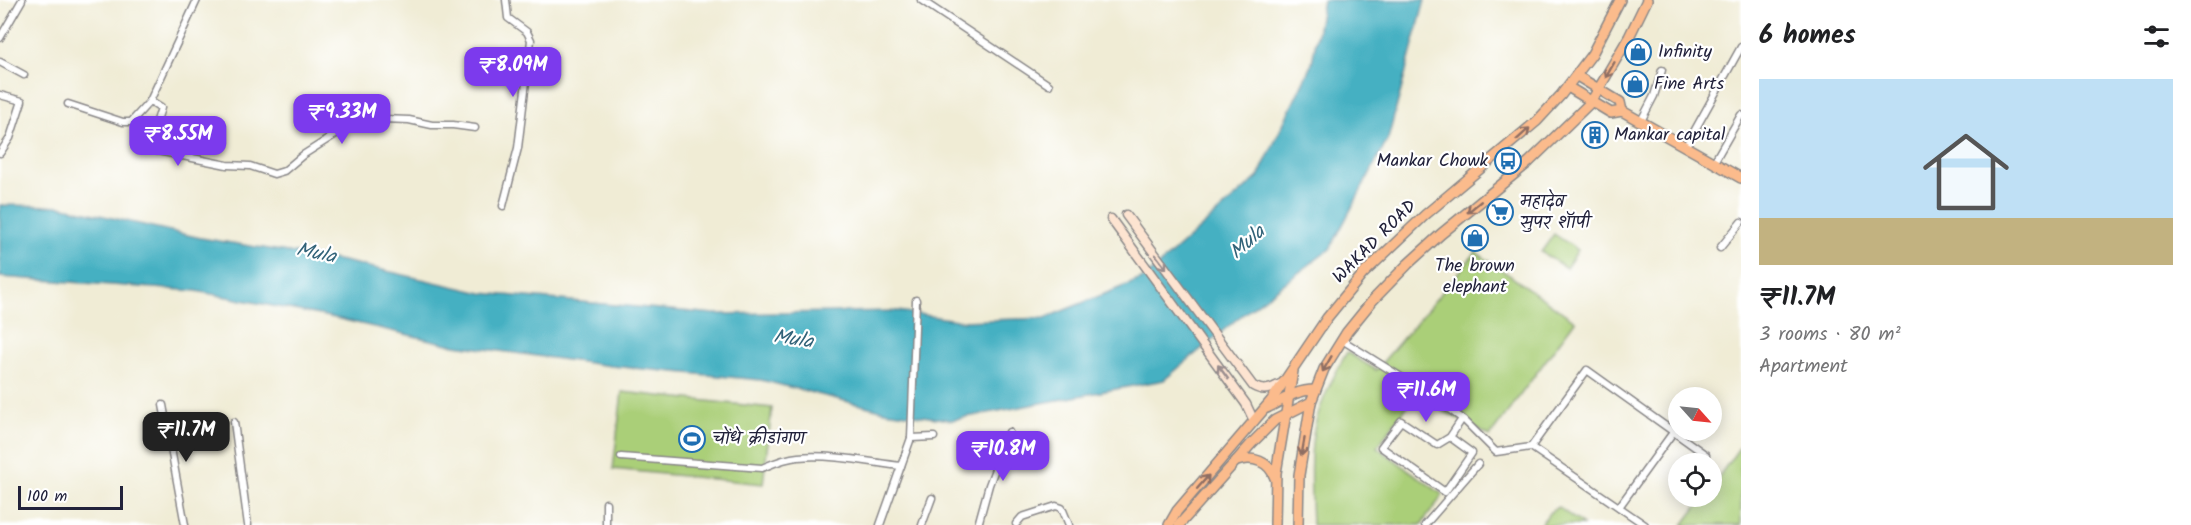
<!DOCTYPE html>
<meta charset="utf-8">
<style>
:root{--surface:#fff;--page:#f6f6f6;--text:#202124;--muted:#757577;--accent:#7c3aed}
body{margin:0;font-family:Kalam,"Playpen Sans Deva",sans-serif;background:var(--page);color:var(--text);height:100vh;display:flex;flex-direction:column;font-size:22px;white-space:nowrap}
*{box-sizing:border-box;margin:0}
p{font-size:20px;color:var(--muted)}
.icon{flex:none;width:33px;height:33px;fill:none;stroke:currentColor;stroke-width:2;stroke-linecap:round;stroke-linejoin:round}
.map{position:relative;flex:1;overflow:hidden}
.sheet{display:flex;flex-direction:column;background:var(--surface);width:450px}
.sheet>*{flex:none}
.needle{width:39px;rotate:117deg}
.controls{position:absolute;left:1668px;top:387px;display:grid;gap:12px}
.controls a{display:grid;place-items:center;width:54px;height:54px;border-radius:50%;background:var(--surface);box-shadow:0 3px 15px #0003;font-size:30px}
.scale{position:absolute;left:18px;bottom:15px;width:105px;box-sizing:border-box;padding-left:6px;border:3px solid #22223b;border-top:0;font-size:16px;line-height:21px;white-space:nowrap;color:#22223b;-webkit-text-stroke:4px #fff;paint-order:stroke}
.price{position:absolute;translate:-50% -51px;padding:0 14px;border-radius:12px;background:var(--accent);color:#fff;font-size:20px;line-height:39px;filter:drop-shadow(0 2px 3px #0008)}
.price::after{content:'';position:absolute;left:50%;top:36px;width:18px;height:14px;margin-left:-9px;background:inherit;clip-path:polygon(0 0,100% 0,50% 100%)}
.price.on{background:#222;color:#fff}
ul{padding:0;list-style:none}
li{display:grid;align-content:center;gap:12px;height:318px;padding:0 18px}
li span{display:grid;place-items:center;height:186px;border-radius:0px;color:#555}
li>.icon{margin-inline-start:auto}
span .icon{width:108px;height:108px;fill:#fffc;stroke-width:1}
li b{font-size:26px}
h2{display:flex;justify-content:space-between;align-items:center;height:72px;padding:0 18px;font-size:26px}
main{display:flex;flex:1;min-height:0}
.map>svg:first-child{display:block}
.green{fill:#aacf78;stroke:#66785a;stroke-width:1.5}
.water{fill:#44b0c2;stroke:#33697e;stroke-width:1.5}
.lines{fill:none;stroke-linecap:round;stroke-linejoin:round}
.minor-casing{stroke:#898788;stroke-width:9}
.secondary-casing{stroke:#898788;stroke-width:11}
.primary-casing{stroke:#898788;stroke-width:12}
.minor{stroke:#fff;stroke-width:6}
.secondary{stroke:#fde4d1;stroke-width:8}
.primary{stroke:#fbbb8c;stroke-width:9}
.oneway{stroke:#8e6e64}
.oneway2{stroke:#9a8d8e}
.labels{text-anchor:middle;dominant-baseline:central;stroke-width:4.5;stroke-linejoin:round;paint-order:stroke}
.poi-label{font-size:18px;fill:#22223b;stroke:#fff;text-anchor:start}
.street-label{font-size:18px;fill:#22223b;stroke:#fff}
.water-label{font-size:20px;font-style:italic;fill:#316278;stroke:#fff}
</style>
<main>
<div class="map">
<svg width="1741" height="525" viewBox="0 0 1741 525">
<rect width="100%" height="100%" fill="#fff"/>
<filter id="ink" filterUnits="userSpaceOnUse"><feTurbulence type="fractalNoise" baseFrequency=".0167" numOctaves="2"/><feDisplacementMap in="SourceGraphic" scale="12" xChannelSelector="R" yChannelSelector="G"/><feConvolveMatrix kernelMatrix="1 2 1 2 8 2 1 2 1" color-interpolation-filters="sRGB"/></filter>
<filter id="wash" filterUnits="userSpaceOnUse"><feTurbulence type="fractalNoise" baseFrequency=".008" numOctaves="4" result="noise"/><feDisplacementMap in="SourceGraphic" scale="24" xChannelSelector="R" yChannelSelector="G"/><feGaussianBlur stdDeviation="1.35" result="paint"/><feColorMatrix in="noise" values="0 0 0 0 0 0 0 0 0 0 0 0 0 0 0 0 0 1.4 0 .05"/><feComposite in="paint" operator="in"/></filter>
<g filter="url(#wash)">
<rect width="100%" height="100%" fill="#f0ecd5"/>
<g class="green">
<path d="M1554,234l24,16 -12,18 -25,-16z"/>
<path d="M1476,252l99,69 -85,115 -75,-40 -38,51 66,48 -22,30h-109c-1,-29 -4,-76 4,-104 7,-25 18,-46 31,-69l29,18z"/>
<path d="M622,392l150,16 -9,76 -150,-15z"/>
<path d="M1741,445v80h-58l21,-28 8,-1v-10z"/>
<path d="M1558,507l25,18h-43l10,-13z"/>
</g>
<path class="water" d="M1323,0h102l-37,139 -58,110 -93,70 -73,61 -213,40 -66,-9 -124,-31 -150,-14 -163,-22 -113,-26 -139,-27 -196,-14v-72l60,1 141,32 142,23 139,32 233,21 183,-3 65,10 82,-3 99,-40 114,-101 54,-114z"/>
</g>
<g filter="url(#ink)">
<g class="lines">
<defs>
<g id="minor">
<path d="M921,0l128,85"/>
<path d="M0,38l22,-38"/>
<path d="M0,62l24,13"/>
<path d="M0,95l22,6 -12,37 -10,15"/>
<path d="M150,101l47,-101"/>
<path d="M68,104l55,18h8l19,-21 11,7 -13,41 79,16 23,1 24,8 10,-3 19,-16 52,-33 20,-5 7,2 27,1 23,5h21l22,3"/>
<path d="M1641,121l13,-25 8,-26"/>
<path d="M1686,146l55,-99"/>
<path d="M1714,162l27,-47"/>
<path d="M503,206l15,-58 13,-108 -4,-8 -19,-14 -2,-18"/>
<path d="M1720,248l21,-26"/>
<path d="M1342,340l85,53 37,27 32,32 35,-5"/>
<path d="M163,405l22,120"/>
<path d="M234,422l14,103"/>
<path d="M1450,437l22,16 -27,39 -64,-45 20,-26 36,24 13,-8 12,-18"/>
<path d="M911,438l23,-1"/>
<path d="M621,457l141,11c12,-5 23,-10 36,-11 34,-3 70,5 103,9"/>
<path d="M1619,507l55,-76"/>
<path d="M1016,524l6,-7 34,-11 6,2 7,17"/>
<path d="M606,525v-22"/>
<path d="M880,525l31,-87 5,-138"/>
<path d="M922,525l10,-27"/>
<path d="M978,525l11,-40 20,-53"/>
<path d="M1425,525l53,-61"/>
<path d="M1645,525l-114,-78 56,-77 119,85"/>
</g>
<g id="secondary">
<path d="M1126,215l127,171c12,7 20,2 31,-4"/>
<path d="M1111,219l135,185 8,17"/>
</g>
<g id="primary">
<path d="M1577,76l43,26 2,9"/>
<path d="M1568,87l43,26 11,-2 119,67"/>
<path d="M1267,408c17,-8 28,-18 47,-18"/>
<path d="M1237,461c16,-5 32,0 38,17"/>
<path d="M1169,525l8,-14 94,-110 56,-83 36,-44 62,-59 112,-94 24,-26 31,-41 28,-54"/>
<path d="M1179,525l73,-82 23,-23 36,-18"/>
<path d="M1275,525l1,-52 17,-102"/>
<path d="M1298,525l1,-50 12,-73 13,-33 23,-37 26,-32 35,-36 33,-30 88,-72 62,-60 38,-65 18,-37"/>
</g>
</defs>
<use href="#minor" class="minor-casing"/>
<use href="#secondary" class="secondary-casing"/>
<use href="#primary" class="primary-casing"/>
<use href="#minor" class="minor"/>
<use href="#secondary" class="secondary"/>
<use href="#primary" class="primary"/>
</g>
<defs><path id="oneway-shaft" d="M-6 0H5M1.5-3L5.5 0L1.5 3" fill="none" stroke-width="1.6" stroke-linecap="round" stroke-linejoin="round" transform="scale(1.5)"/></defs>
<g class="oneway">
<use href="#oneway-shaft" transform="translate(1610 70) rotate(120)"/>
<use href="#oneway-shaft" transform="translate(1523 134) rotate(-42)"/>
<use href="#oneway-shaft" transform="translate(1474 207) rotate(140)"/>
<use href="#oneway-shaft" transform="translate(1327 364) rotate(120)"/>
<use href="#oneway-shaft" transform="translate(1303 447) rotate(100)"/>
<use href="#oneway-shaft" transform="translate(1203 482) rotate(-49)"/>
</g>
<g class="oneway2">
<use href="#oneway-shaft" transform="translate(1161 262) rotate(53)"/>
<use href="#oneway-shaft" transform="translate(1223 372) rotate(-126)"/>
</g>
</g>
<defs>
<symbol id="shop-ring" viewBox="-11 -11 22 22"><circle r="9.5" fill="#fff" stroke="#1f6fb2" stroke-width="1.5"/><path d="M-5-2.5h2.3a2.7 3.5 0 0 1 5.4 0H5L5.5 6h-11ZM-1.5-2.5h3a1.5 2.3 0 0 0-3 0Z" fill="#1f6fb2"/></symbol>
<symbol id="building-ring" viewBox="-11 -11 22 22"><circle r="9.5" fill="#fff" stroke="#1f6fb2" stroke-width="1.5"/><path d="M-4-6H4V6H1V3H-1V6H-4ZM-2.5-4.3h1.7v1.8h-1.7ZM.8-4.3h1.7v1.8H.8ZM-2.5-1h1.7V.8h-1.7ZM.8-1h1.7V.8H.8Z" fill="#1f6fb2"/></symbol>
<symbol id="bus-ring" viewBox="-11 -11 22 22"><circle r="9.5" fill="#fff" stroke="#1f6fb2" stroke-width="1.5"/><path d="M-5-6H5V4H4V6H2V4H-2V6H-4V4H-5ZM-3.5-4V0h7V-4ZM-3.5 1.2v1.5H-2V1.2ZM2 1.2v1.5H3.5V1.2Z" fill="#1f6fb2"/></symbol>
<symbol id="supermarket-ring" viewBox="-11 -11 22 22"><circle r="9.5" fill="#fff" stroke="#1f6fb2" stroke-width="1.5"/><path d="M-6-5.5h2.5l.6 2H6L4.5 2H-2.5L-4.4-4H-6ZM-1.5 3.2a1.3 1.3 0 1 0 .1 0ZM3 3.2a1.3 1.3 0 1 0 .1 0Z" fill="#1f6fb2"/></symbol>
<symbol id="stadium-ring" viewBox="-11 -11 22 22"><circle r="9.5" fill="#fff" stroke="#1f6fb2" stroke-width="1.5"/><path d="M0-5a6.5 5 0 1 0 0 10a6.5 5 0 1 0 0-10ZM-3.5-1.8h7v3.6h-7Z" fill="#1f6fb2"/></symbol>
</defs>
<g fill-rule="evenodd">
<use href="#shop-ring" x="1623" y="37" width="30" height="30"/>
<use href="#shop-ring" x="1620" y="69" width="30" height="30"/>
<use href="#building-ring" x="1580" y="120" width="30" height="30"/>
<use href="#bus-ring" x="1493" y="146" width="30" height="30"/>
<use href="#supermarket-ring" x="1485" y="197" width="30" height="30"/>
<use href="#shop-ring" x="1460" y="223" width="30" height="30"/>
<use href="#stadium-ring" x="677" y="424" width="30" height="30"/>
</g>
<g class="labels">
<g class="poi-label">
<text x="1658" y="52">Infinity</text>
<text x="1654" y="84">Fine Arts</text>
<text x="1614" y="135">Mankar capital</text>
<text x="1488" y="161" text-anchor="end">Mankar Chowk</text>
<text x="1520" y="202">महादेव<tspan x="1520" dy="21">सुपर शॅापी</tspan></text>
<text x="1475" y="266" text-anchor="middle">The brown<tspan x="1475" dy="21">elephant</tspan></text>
<text x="712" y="439">चोंधे क्रीडांगण</text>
</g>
<g class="street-label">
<text transform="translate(1375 242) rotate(-45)">WAKAD ROAD</text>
</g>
<g class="water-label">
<text transform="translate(1248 243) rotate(-42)">Mula</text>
<text transform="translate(316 254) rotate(11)">Mula</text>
<text transform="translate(793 340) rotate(8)">Mula</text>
</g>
</g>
</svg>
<div class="controls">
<a><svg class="needle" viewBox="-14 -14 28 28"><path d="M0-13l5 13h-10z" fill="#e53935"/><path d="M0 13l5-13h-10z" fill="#757577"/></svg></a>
<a><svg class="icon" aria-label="locate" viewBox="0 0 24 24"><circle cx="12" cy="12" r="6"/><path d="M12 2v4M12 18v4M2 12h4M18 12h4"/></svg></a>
</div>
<div class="scale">100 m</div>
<b class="price" style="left:513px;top:98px">₹8.09M</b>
<b class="price" style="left:342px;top:145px">₹9.33M</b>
<b class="price" style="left:178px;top:167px">₹8.55M</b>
<b class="price" style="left:1426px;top:423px">₹11.6M</b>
<b class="price on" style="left:186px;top:463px">₹11.7M</b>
<b class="price" style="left:1003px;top:482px">₹10.8M</b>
</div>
<section class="sheet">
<h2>6 homes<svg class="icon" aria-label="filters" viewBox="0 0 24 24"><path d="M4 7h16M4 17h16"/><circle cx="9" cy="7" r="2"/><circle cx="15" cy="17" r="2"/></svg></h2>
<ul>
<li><span style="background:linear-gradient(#bfe0f5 75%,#c2b280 0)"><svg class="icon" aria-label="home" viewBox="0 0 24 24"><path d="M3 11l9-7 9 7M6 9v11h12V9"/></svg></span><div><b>₹11.7M</b><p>3 rooms · 80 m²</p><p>Apartment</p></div></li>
</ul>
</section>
</main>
